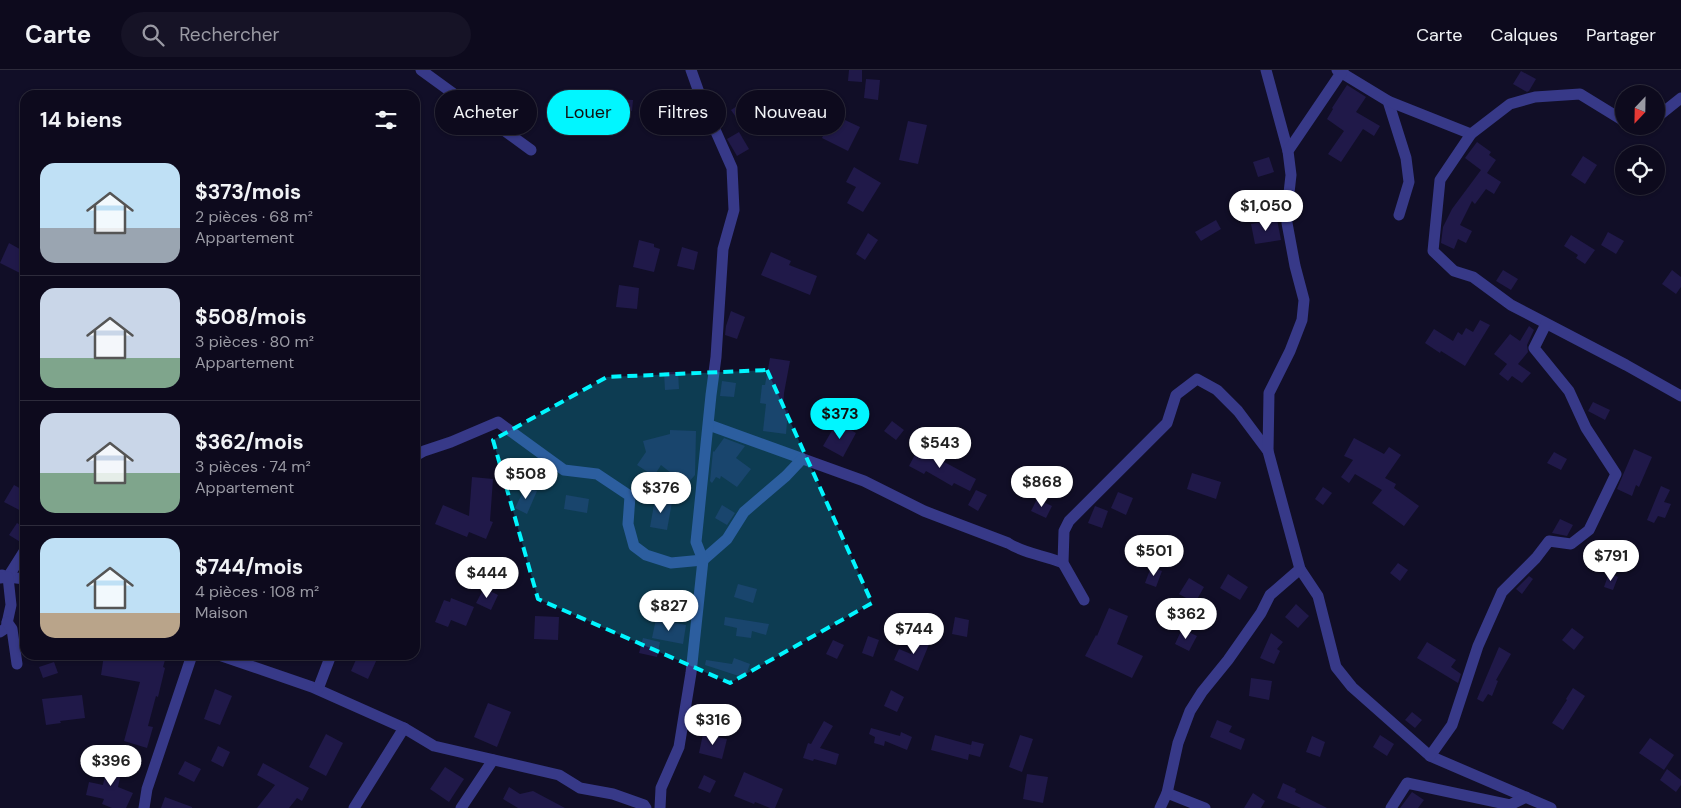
<!DOCTYPE html>
<html lang="fr">
<meta charset="utf-8">
<style>
:root{--surface:#0d0a1d;--page:#161326;--text:#f1f3f6;--muted:#9a9aa4;--line:#2d2b3b;--accent:#01f6ff}
body{margin:0;font-family:"DM Sans",sans-serif;background:var(--page);color:var(--text);height:100vh;display:flex;flex-direction:column;font-size:19px;white-space:nowrap}
*{box-sizing:border-box;margin:0}
p{font-size:16px;color:var(--muted)}
.icon{flex:none;width:28px;height:28px;fill:none;stroke:currentColor;stroke-width:2;stroke-linecap:round;stroke-linejoin:round}
.map{position:relative;flex:1;overflow:hidden}
.side{position:absolute;left:20px;top:20px;width:400px;height:570px;display:flex;flex-direction:column;background:var(--surface);border-radius:15px;box-shadow:0 1px 4px #0004,0 0 0 1px var(--line)}
.side>*{flex:none}
.hud{position:absolute;left:435px;top:20px;width:475px;height:45px;display:flex;gap:10px}
.needle{width:32px;rotate:202deg}
.controls{position:absolute;left:1615px;top:15px;display:grid;gap:10px}
.controls a{display:grid;place-items:center;width:50px;height:50px;border-radius:50%;background:var(--surface);box-shadow:0 1px 4px #0004,0 0 0 1px var(--line);font-size:25px}
.price{position:absolute;translate:-50% -42px;padding:0 11px;border-radius:18px;background:#fff;color:#222;font-size:16px;line-height:32px;filter:drop-shadow(0 1px 2px #0008)}
.price::after{content:'';position:absolute;left:50%;top:30px;width:15px;height:11px;margin-left:-8px;background:inherit;clip-path:polygon(0 0,100% 0,50% 100%)}
.price.on{background:var(--accent);color:#111}
ul{padding:0;list-style:none}
li{display:flex;align-items:center;gap:15px;height:125px;padding:0 20px}
li+li{border-top:1px solid var(--line)}
li span{display:grid;place-items:center;flex:none;width:140px;height:100px;border-radius:15px;color:#555}
li>.icon{margin-inline-start:auto}
span .icon{width:60px;height:60px;fill:#fffc;stroke-width:1}
li b{font-size:21px}
h2{display:flex;justify-content:space-between;align-items:center;height:60px;padding:0 20px;font-size:21px}
.tag{padding:0 18px;border-radius:22px;background:var(--surface);box-shadow:0 1px 4px #0004,0 0 0 1px var(--line);font-size:18px;line-height:45px}
.tag.on{background:var(--accent);color:#111}
header{display:flex;align-items:center;gap:30px;box-sizing:border-box;height:70px;padding:0 25px;background:var(--surface);border-bottom:1px solid var(--line)}
header strong{font-size:24px}
nav{display:flex;gap:28px;margin-inline-start:auto;font-size:18px}
.search{width:350px;height:45px;background:var(--page);display:flex;align-items:center;gap:12px;box-sizing:border-box;padding:0 18px;border-radius:28px;color:var(--muted);font-size:19px}
.map>svg:first-child{display:block}
.building{fill:#201949}
.lines{fill:none;stroke-linecap:round;stroke-linejoin:round}
.minor{stroke:#373988;stroke-width:11}
.marked{fill:#01f6ff;fill-opacity:0.2;stroke:#01f6ff;stroke-width:4;stroke-dasharray:10 6;stroke-linejoin:round}
</style>
<header>
<strong>Carte</strong>
<div class="search"><svg class="icon" aria-label="search" viewBox="0 0 24 24"><circle cx="10" cy="10" r="6"/><path d="M15 15l6 6"/></svg>Rechercher</div>
<nav><a>Carte</a><a>Calques</a><a>Partager</a></nav>
</header>
<div class="map">
<svg width="1681" height="738" viewBox="0 0 1681 738">
<rect width="100%" height="100%" fill="#110e27"/>
<g class="building">
<path d="M849,0h13v12l-14,-1z"/>
<path d="M1521,1l15,8 -7,12 -2,1 -14,-8z"/>
<path d="M866,9l14,1 -2,20 -14,-2z"/>
<path d="M1347,15l19,12 -10,15 24,14 -6,10 -11,-7 -22,33 -13,-8 16,-23 -17,-12 6,-10 -1,-1z"/>
<path d="M619,29l14,1 -1,11 -14,-2z"/>
<path d="M748,29l9,13 -17,11 -9,-13z"/>
<path d="M812,37l32,15 1,-2 15,7 -12,24 -26,-13 4,-8 -12,-6 2,-4 -8,-4z"/>
<path d="M908,51l19,4 -9,39 -19,-4z"/>
<path d="M739,62l10,17 -12,7 -10,-17z"/>
<path d="M1477,72l14,10 -2,3 7,5 -9,13 14,9 -7,12 -8,-5 -11,15 -3,-3 -12,24 12,6 -6,12 -8,-4 -4,10 -13,-6 2,-16 9,-18 29,-39 -16,-12z"/>
<path d="M1583,86l14,9 -12,19 -14,-9z"/>
<path d="M1269,87l5,15 -16,5 -5,-15z"/>
<path d="M854,97l27,16 -18,29 -16,-9 9,-16 -10,-5z"/>
<path d="M1277,149l4,21 -26,4 -4,-20z"/>
<path d="M1216,150l5,9 -20,12 -6,-9z"/>
<path d="M1608,162l16,9 -8,13 -15,-9z"/>
<path d="M868,163l10,7 -13,20 -9,-6z"/>
<path d="M1571,165l24,15 -10,14 -9,-6 2,-3 -14,-9z"/>
<path d="M639,170l15,4v3l6,2 -6,23 -21,-5z"/>
<path d="M9,173l16,9v16l-3,6 -22,-11z"/>
<path d="M682,177l16,5 -4,18 -17,-4z"/>
<path d="M771,182l20,9 -2,4 28,11 -7,19 -49,-20z"/>
<path d="M1503,200l15,9 -7,11 -15,-9z"/>
<path d="M1672,200l9,7v10l-5,7 -14,-10z"/>
<path d="M619,215l20,3 -2,21 -21,-2z"/>
<path d="M731,241l14,6 -8,22 -12,-4 1,-9z"/>
<path d="M1480,250l10,5 -25,41 -24,-15 -1,2 -15,-10 9,-14 19,12 5,-9 4,3 4,-7 7,4z"/>
<path d="M1529,256l5,4 -7,15 1,7 -10,12 13,9 -9,10 -10,-7 -4,5 -9,-7 8,-10 -13,-10 16,-20 10,7z"/>
<path d="M770,288l20,3 -6,32 -1,16 5,1 -2,24 -23,-3 3,-27 -6,-1 2,-18h3z"/>
<path d="M664,302h14l1,17 -14,1z"/>
<path d="M722,311l14,2 -2,14 -14,-1z"/>
<path d="M1593,332l17,8 -5,10 -17,-9z"/>
<path d="M892,351l12,9 -8,10 -12,-9z"/>
<path d="M837,352l19,11 -13,24 -20,-11z"/>
<path d="M670,360l26,1 -1,44 -9,10 -25,-20 -7,11 -17,-11 9,-13 -3,-11 27,-7z"/>
<path d="M724,368l21,8 -9,12 15,11 -14,18 -16,-11 -1,3 -4,-2 -4,6 -2,-2 3,-30 1,1z"/>
<path d="M1354,368l30,16 5,-7 12,8 -16,23 11,6 -2,4 25,18 -15,20 -32,-23 10,-13 -27,-16 -6,9 -8,-6 12,-17 -9,-4z"/>
<path d="M920,375l15,7 -2,4 43,23 -6,12 -16,-8 -2,3 -26,-15 -2,3 -15,-8z"/>
<path d="M1634,379l18,8 -13,30 -3,-2 -4,11 -15,-7z"/>
<path d="M1554,382l13,7 -6,11 -14,-7z"/>
<path d="M1192,403l29,9 -5,17 -29,-10z"/>
<path d="M472,407l21,2 -3,42 3,1 -7,17 -17,-7 -2,5 -32,-13 8,-19 26,11z"/>
<path d="M14,415l11,6v22l-21,-11z"/>
<path d="M526,416l11,5 -10,23 -12,-6z"/>
<path d="M1661,416l9,4 -6,12 7,2 -6,14 -7,-2 -4,7 -7,-3z"/>
<path d="M1323,417l9,6 -9,12 -8,-6z"/>
<path d="M976,420l11,5 -9,16 -10,-6z"/>
<path d="M1118,422l15,6 -7,17 -15,-7z"/>
<path d="M566,425l23,4 -2,14 -23,-4z"/>
<path d="M655,429l17,3 -5,28 -17,-3z"/>
<path d="M1037,429l15,7 -6,12 -15,-7z"/>
<path d="M722,435l13,8 -8,12 -12,-7z"/>
<path d="M1095,436l13,5 -6,17 -14,-5z"/>
<path d="M1560,449l13,6 -6,11 -15,-3z"/>
<path d="M17,453l8,5v15h-3l-13,-8z"/>
<path d="M1398,493l10,7 -8,11 -10,-8z"/>
<path d="M1151,497l11,4 -6,16 -11,-4z"/>
<path d="M1609,503l9,4 -5,13 -9,-3z"/>
<path d="M1228,504l20,13 -8,13 -20,-12z"/>
<path d="M1529,506l4,3 -11,15 -6,-5z"/>
<path d="M1189,508l15,9 -9,16 -16,-9z"/>
<path d="M738,514l19,5 -4,14 -19,-6z"/>
<path d="M484,518l14,7 -7,15 -15,-7z"/>
<path d="M451,528l23,9 -8,19 -15,-6 -3,7 -13,-5 9,-22 6,2z"/>
<path d="M1296,534l13,12 -11,12 -13,-11z"/>
<path d="M1109,538l19,8 -11,28 26,12 -11,22 -47,-22 11,-21 1,1z"/>
<path d="M535,546l24,1 -1,23 -24,-1z"/>
<path d="M725,547l44,7 -3,11 -14,-4 -1,7 -15,-2 1,-8 -13,-3z"/>
<path d="M955,547l14,3 -2,17 -15,-3z"/>
<path d="M656,549l30,6 -3,19 -31,-6z"/>
<path d="M1572,558l12,9 -10,13 -12,-10z"/>
<path d="M1182,559l15,7 -8,15 -14,-7z"/>
<path d="M1271,563l12,9 -6,7 3,2 -6,13 -14,-6z"/>
<path d="M868,566l11,4 -6,17 -11,-4z"/>
<path d="M919,567l11,5 -12,29 -24,-11 5,-11 12,5z"/>
<path d="M643,568l17,4 -3,15 -18,-4z"/>
<path d="M833,570l11,5 -7,14 -11,-5z"/>
<path d="M1427,572l29,18 -5,7 10,7 -3,9 -41,-25z"/>
<path d="M1499,577l12,7 -15,26 2,1 -6,15 -4,-2 -5,8 -6,-3z"/>
<path d="M104,585h41l20,5 -2,7 2,1 -7,29 -2,-1 -8,30 5,1 -6,21 -23,-7 16,-59 -39,-7z"/>
<path d="M358,585h10l9,4 -9,20 -17,-8z"/>
<path d="M734,588l16,6 -5,14 -40,-13 1,-5 26,4z"/>
<path d="M54,592l4,11 -15,5 -4,-11z"/>
<path d="M1251,608l21,3 -3,19 -20,-4z"/>
<path d="M1573,618l12,8 -22,34 -11,-7 15,-23 -1,-1z"/>
<path d="M215,619l17,7 -12,29 -16,-6z"/>
<path d="M891,620l13,7 -7,15 -13,-6z"/>
<path d="M82,625l3,23 -25,3 1,2 -15,2 -4,-26z"/>
<path d="M488,633l23,9 -14,35 -23,-10z"/>
<path d="M1412,642l10,8 -7,8 -10,-8z"/>
<path d="M1217,650l15,6 -3,6 16,7 -4,11 -31,-13z"/>
<path d="M824,651l9,5 -13,22 19,6 -3,11 -22,-6 -1,2 -10,-3 5,-15 3,1z"/>
<path d="M871,658l29,8 1,-4 11,5 -5,13 -22,-9 -1,5 -10,-3 1,-6 -6,-3z"/>
<path d="M326,664l17,9 -17,33 -17,-9z"/>
<path d="M703,664l24,5 -5,20 -23,-6z"/>
<path d="M935,665l36,10 -1,5 2,-9 12,3 -4,13 -11,-3 -1,6 -37,-10z"/>
<path d="M1020,665l13,4 -11,33 -13,-5z"/>
<path d="M1380,665l14,9 -7,12 -14,-9z"/>
<path d="M1312,666l13,6 -5,15 -14,-5z"/>
<path d="M1650,668l24,17 -10,15 -25,-17z"/>
<path d="M218,676l12,6 -7,15 -12,-6z"/>
<path d="M109,687l15,3 -6,27 15,6 -7,15h-14l-10,-4 2,-5 -18,-4 3,-13 14,3z"/>
<path d="M185,691l16,8 -7,13 -16,-8z"/>
<path d="M263,693l46,25 -7,13 -5,-3 -8,10h-32l18,-23 -18,-10z"/>
<path d="M445,697l19,12 -15,23 -19,-13z"/>
<path d="M1667,699l14,11v5l-5,7 -16,-12z"/>
<path d="M744,702l39,17 -8,19h-5l-15,-6 -1,2 -20,-8z"/>
<path d="M1027,704l21,3 -5,26 -20,-4z"/>
<path d="M704,705l12,6 -6,12 -12,-5z"/>
<path d="M1283,713l13,6 -1,3 32,16h-26l-24,-10z"/>
<path d="M509,717l11,7 13,-3 32,17h-47l-15,-9z"/>
<path d="M1412,722l12,8 -6,8h-18z"/>
<path d="M1253,723l12,8 -4,7h-17z"/>
<path d="M165,727l27,10v1h-31z"/>
</g>
<g class="lines">
<g class="minor">
<path d="M421,0l110,80"/>
<path d="M1266,0l22,81"/>
<path d="M1337,0l51,31 18,57 3,24 -10,33"/>
<path d="M1388,31l83,33"/>
<path d="M1656,48l25,-20"/>
<path d="M1624,51l-44,-27 -45,3 -25,7 -39,30 -31,46 -7,71 21,20 19,6 38,28 115,60 55,31"/>
<path d="M1632,56l6,4 6,-4"/>
<path d="M709,355l155,56 60,30 84,32c17,11 36,12 55,20"/>
<path d="M415,386l9,-5 27,-9 47,-20 66,48 33,4 33,22 -2,28 6,22 12,9 25,8 32,-3 24,-21 17,-27 42,-36 16,-17"/>
<path d="M1300,499l18,27 18,71 16,20 78,69 121,52"/>
<path d="M2,505l6,2 17,2"/>
<path d="M8,507l17,-27"/>
<path d="M0,508l8,-1 3,28 -5,23 -6,4"/>
<path d="M1084,530l-21,-37 1,-32 5,-10 98,-98 9,-28 21,-16 20,11 21,21 30,40"/>
<path d="M7,552l5,7 5,35"/>
<path d="M219,585l93,32 92,41 30,18 125,29 21,13 33,6 31,11 2,3"/>
<path d="M318,619l13,-34"/>
<path d="M1430,686l22,-31 26,-79 24,-54 34,-34 13,-17 22,3 18,-14 27,-56 -30,-46 -17,-37 -35,-43 12,-24"/>
<path d="M1167,723l38,15"/>
<path d="M144,738l3,-19 45,-134"/>
<path d="M354,738l50,-80"/>
<path d="M461,738l32,-48"/>
<path d="M660,738l1,-20 18,-41 12,-74 12,-113 -7,-18 15,-147 5,-38 7,-108 11,-39 -2,-42 -31,-70 -10,-28"/>
<path d="M1160,738l7,-15 11,-50 12,-32 12,-19 26,-32 33,-47 9,-18 30,-26 -32,-118 1,-58 21,-42 12,-31 2,-20 -9,-34 -8,-43 1,-21 3,-27 -3,-24 55,-81"/>
<path d="M1391,738l16,-25 103,22 16,-8"/>
</g>
</g>
<path class="marked" d="M767,300l105,233 -142,80 -192,-84 -45,-159 114,-63z"/>
</svg>
<div class="controls">
<a><svg class="needle" viewBox="-14 -14 28 28"><path d="M0-13l5 13h-10z" fill="#e53935"/><path d="M0 13l5-13h-10z" fill="#9a9aa4"/></svg></a>
<a><svg class="icon" aria-label="locate" viewBox="0 0 24 24"><circle cx="12" cy="12" r="6"/><path d="M12 2v4M12 18v4M2 12h4M18 12h4"/></svg></a>
</div>
<b class="price" style="left:1266px;top:162px">$1,050</b>
<b class="price on" style="left:840px;top:370px">$373</b>
<b class="price" style="left:940px;top:399px">$543</b>
<b class="price" style="left:526px;top:430px">$508</b>
<b class="price" style="left:1042px;top:438px">$868</b>
<b class="price" style="left:661px;top:444px">$376</b>
<b class="price" style="left:1154px;top:507px">$501</b>
<b class="price" style="left:1611px;top:512px">$791</b>
<b class="price" style="left:487px;top:529px">$444</b>
<b class="price" style="left:669px;top:562px">$827</b>
<b class="price" style="left:1186px;top:570px">$362</b>
<b class="price" style="left:914px;top:585px">$744</b>
<b class="price" style="left:713px;top:676px">$316</b>
<b class="price" style="left:111px;top:717px">$396</b>
<div class="hud">
<a class="tag">Acheter</a>
<a class="tag on">Louer</a>
<a class="tag">Filtres</a>
<a class="tag">Nouveau</a>
</div>
<section class="side">
<h2>14 biens<svg class="icon" aria-label="filters" viewBox="0 0 24 24"><path d="M4 7h16M4 17h16"/><circle cx="9" cy="7" r="2"/><circle cx="15" cy="17" r="2"/></svg></h2>
<ul>
<li><span style="background:linear-gradient(#bfe0f5 65%,#9aa5b1 0)"><svg class="icon" aria-label="home" viewBox="0 0 24 24"><path d="M3 11l9-7 9 7M6 9v11h12V9"/></svg></span><div><b>$373/mois</b><p>2 pièces · 68 m²</p><p>Appartement</p></div></li>
<li><span style="background:linear-gradient(#c9d6e8 70%,#7fa58c 0)"><svg class="icon" aria-label="home" viewBox="0 0 24 24"><path d="M3 11l9-7 9 7M6 9v11h12V9"/></svg></span><div><b>$508/mois</b><p>3 pièces · 80 m²</p><p>Appartement</p></div></li>
<li><span style="background:linear-gradient(#c9d6e8 60%,#7fa58c 0)"><svg class="icon" aria-label="home" viewBox="0 0 24 24"><path d="M3 11l9-7 9 7M6 9v11h12V9"/></svg></span><div><b>$362/mois</b><p>3 pièces · 74 m²</p><p>Appartement</p></div></li>
<li><span style="background:linear-gradient(#bfe0f5 75%,#b9a48a 0)"><svg class="icon" aria-label="home" viewBox="0 0 24 24"><path d="M3 11l9-7 9 7M6 9v11h12V9"/></svg></span><div><b>$744/mois</b><p>4 pièces · 108 m²</p><p>Maison</p></div></li>
</ul>
</section>
</div>
